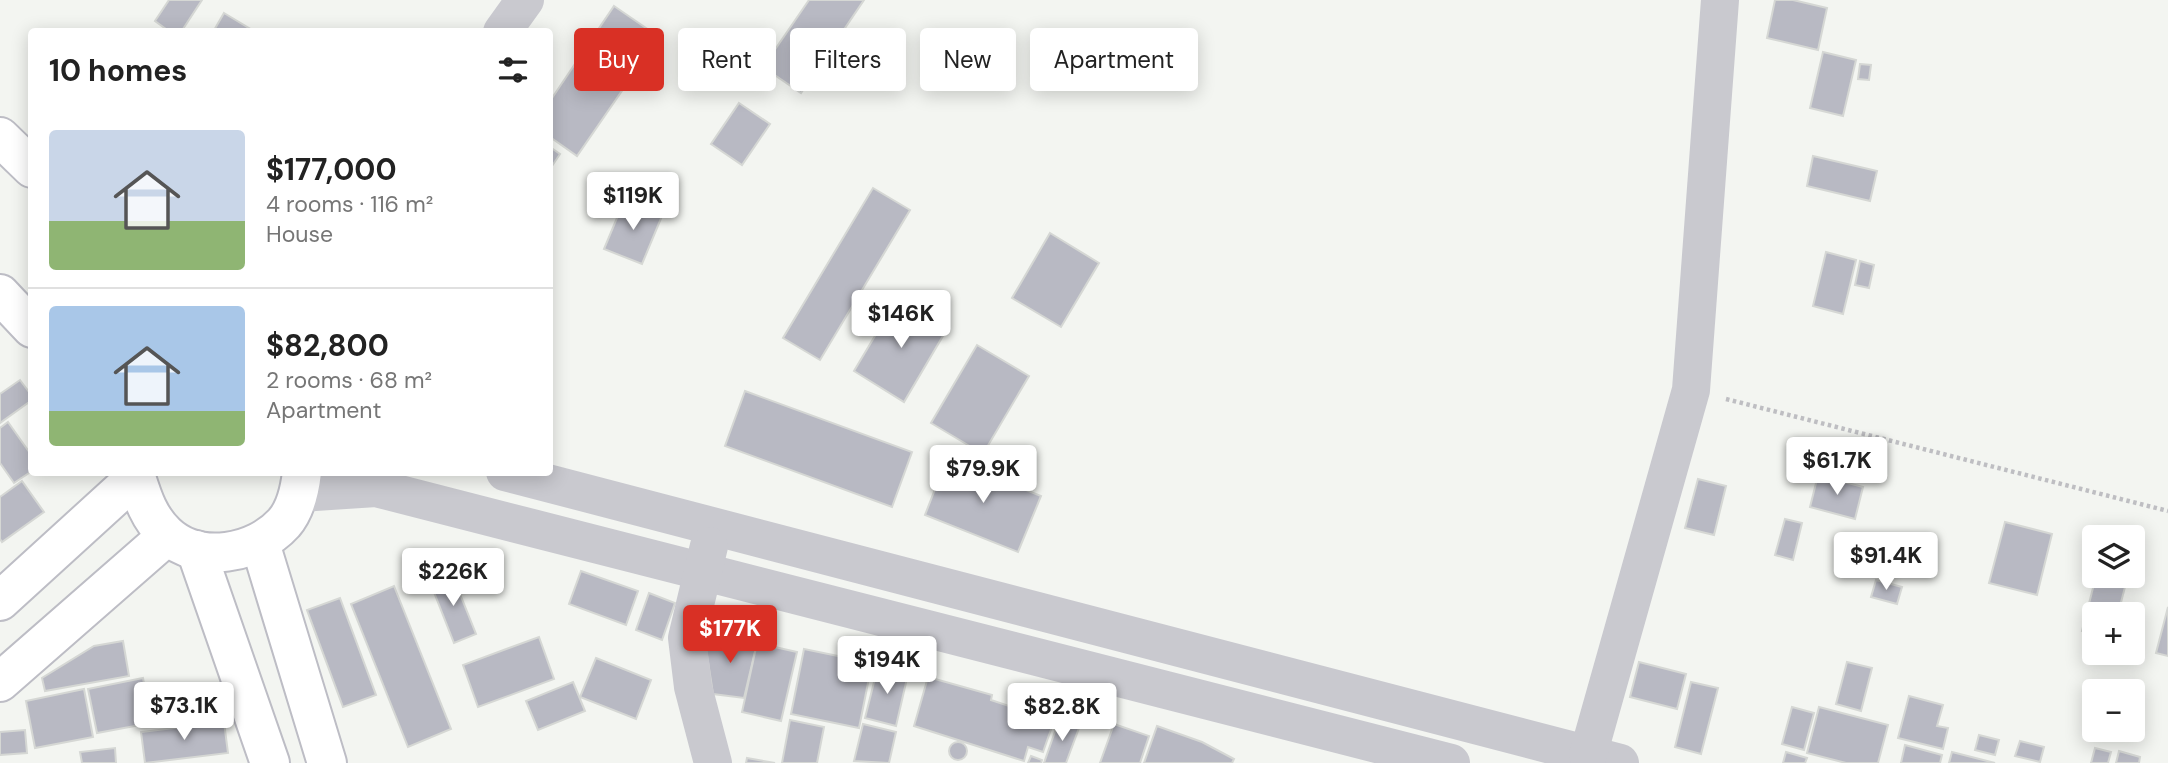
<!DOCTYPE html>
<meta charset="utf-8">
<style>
:root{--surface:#fff;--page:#f6f6f6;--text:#222;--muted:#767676;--line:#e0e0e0;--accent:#d93025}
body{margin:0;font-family:"DM Sans",sans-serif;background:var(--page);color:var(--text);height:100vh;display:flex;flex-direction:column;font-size:26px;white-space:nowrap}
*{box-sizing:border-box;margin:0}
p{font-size:23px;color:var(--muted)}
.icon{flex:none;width:38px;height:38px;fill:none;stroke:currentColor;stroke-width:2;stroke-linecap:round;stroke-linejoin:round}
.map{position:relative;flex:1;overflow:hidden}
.panel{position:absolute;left:28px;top:28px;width:525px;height:448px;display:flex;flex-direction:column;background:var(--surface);border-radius:7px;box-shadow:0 4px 18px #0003}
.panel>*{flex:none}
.hud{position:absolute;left:574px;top:28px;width:665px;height:63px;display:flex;gap:14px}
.buttons{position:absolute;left:2082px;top:525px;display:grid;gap:14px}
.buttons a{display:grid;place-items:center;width:63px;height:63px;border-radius:7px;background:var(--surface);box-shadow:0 4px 18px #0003;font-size:35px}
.price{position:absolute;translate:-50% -60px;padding:0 16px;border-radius:7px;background:#fff;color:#222;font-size:23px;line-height:46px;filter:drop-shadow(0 2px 4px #0008)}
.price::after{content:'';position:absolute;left:50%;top:42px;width:21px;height:16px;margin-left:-10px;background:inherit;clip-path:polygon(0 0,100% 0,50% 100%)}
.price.active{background:var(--accent);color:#fff}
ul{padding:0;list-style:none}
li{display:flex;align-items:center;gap:21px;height:175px;padding:0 21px}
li+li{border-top:2px solid var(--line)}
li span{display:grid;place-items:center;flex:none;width:196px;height:140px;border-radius:7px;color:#555}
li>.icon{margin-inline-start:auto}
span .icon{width:84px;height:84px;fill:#fffc;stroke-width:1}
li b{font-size:30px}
h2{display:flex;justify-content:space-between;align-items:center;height:84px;padding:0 21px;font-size:30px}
.chip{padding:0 24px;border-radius:7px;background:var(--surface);box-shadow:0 4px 18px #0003;font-size:24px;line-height:63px}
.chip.active{background:var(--accent);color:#fff}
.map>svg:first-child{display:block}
.building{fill:#b8b9c3;stroke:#d5d7d4;stroke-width:2}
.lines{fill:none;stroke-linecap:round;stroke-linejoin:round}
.secondary-casing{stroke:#bdbdc5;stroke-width:42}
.path{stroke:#bebec2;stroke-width:4.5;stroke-dasharray:3.5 3.5;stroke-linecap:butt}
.street{stroke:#c9c9cf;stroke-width:38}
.secondary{stroke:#fff;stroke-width:38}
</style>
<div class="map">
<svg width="2168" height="763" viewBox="0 0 2168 763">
<rect width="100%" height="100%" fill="#f3f5f1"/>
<g class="building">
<path d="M169,0h33l-21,32h-11l-15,-11z"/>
<path d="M809,0h55l-63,93 -38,-26z"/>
<path d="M1775,0h18l34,8 -9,42 -51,-12z"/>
<path d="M614,6l45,31 -82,119 -27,-19v-36z"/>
<path d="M224,13l28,17 -1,2h-38z"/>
<path d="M1823,52l33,8 -13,56 -33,-8z"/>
<path d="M1860,64l11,1 -2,15 -11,-1z"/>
<path d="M739,103l31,21 -28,41 -31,-21z"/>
<path d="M550,147l10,7 -10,15z"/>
<path d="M1813,156l64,15 -7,30 -63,-15z"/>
<path d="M873,188l37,22 -90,150 -37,-22z"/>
<path d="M624,201l38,15 -20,48 -38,-15z"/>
<path d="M1050,233l49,30 -38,64 -49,-29z"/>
<path d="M1826,252l30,8 -13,54 -30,-8z"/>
<path d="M1860,261l14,4 -5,23 -14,-3z"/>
<path d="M897,299l50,30 -43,73 -50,-31z"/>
<path d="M977,345l52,31 -46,78 -52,-31z"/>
<path d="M20,380l12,16v4l-32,23v-29z"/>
<path d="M745,391l167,61 -20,55 -167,-61z"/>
<path d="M8,422l24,34v15l-18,12 -14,-20v-35z"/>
<path d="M947,458l94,38 -23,56 -93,-37z"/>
<path d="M1818,475l45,12 -8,32 -45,-12z"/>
<path d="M1698,479l28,7 -12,49 -29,-7z"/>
<path d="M22,481l22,31 -42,30 -2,-3v-42z"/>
<path d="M1785,519l17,4 -9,37 -18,-5z"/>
<path d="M2005,522l47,12 -15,61 -48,-12z"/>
<path d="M581,571l57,20 -12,34 -57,-21z"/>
<path d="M452,574l24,60 -22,9 -24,-61z"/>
<path d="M1876,580l26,7 -5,17 -26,-7z"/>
<path d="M2095,580l30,7 -7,27h-23v20l-13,-3z"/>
<path d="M394,586l57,143 -43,18 -57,-143z"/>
<path d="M649,593l26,10 -13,37 -26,-10z"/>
<path d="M340,598l36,97 -33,12 -36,-97z"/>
<path d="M2168,607v49l-12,-3z"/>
<path d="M704,636l53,7 -13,55 -31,-4z"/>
<path d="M539,637l15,42 -76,28 -15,-42z"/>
<path d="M123,641l6,35 -84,15 -3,-13 52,-32z"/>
<path d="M757,643l40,9 -16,69 -39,-9z"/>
<path d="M804,649l68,14 -13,65 -68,-14z"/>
<path d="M596,658l55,22 -15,39 -56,-22z"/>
<path d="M1639,662l47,12 -9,35 -47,-12z"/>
<path d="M1847,662l25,6 -11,43 -25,-7z"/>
<path d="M878,666l30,8 -12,52 -31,-8z"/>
<path d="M928,677l64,18 -1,5 63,21 -11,31 -15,-5 -4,14 -110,-35z"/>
<path d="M143,678l8,45 -54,10 -9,-44z"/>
<path d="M573,682l12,29 -47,19 -12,-29z"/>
<path d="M1691,682l27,6 -17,66 -26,-7z"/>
<path d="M84,689l9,48 -58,11 -9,-47z"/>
<path d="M1909,696l34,9 -6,21 11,2 -5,21 -45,-11z"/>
<path d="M1792,707l22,6 -10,37 -22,-6z"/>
<path d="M1819,707l69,18 -10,38h-32l-39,-10z"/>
<path d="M790,720l34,7 -7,36h-35z"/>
<path d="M1059,720l20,8 -13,35h-22z"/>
<path d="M224,722l4,31 -83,10 -4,-31z"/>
<path d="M863,724l33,8 -7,31 -35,-2z"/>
<path d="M1114,724l35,12 -9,27h-40z"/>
<path d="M1157,726l45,16 32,17 -2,4h-88z"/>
<path d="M25,730l2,23 -27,2v-23z"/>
<path d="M1979,735l20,5 -4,15 -20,-5z"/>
<path d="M2020,741l24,6 -4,15 -25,-6z"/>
<circle cx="958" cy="751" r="9"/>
<path d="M1905,745l37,10 -2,8h-39z"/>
<path d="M115,748l1,15h-34l-2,-11z"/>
<path d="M2095,748l16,4 -3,11h-17z"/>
<path d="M2119,751l21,6 -1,6h-23z"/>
<path d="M1786,752l21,6 -2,5h-22z"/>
<path d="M1952,752l43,11h-46z"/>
<path d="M1031,756l11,4 -1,3h-13z"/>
<path d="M747,758l28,5h-29z"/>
</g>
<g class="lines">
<defs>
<g id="secondary">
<path d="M0,137l32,31"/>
<path d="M0,294l32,34"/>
<path d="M137,472l-1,5c7,22 13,41 30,57 33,31 90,20 118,-11 12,-14 16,-33 18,-51"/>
<path d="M260,543l67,220"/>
<path d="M196,550l74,213"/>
<path d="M0,601l136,-124"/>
<path d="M0,682l167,-146"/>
</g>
</defs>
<use href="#secondary" class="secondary-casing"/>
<path class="path" d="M1726,399l442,112"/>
<g class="street">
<path d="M502,32l23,-32"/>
<path d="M505,472l1115,291"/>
<path d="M300,493l76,-5 1075,275"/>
<path d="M709,546l-22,92 6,49 20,76"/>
<path d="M1588,755l103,-365 29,-390"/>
</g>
<use href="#secondary" class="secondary"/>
</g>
</svg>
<div class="buttons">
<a><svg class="icon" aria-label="layers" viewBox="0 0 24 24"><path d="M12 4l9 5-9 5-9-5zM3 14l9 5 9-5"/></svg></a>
<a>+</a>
<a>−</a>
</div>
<b class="price" style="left:633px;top:232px">$119K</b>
<b class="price" style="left:901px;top:350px">$146K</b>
<b class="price" style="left:1837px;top:497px">$61.7K</b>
<b class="price" style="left:983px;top:505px">$79.9K</b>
<b class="price" style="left:1886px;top:592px">$91.4K</b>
<b class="price" style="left:453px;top:608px">$226K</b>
<b class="price active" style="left:730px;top:665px">$177K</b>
<b class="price" style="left:887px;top:696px">$194K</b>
<b class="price" style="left:184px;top:742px">$73.1K</b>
<b class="price" style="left:1062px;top:743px">$82.8K</b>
<div class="hud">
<a class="chip active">Buy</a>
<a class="chip">Rent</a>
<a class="chip">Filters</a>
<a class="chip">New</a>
<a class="chip">Apartment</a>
</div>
<section class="panel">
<h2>10 homes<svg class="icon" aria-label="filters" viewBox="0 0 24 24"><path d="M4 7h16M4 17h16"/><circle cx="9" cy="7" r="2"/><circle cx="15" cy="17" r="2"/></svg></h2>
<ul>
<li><span style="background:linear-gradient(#c9d6e8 65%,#8fb573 0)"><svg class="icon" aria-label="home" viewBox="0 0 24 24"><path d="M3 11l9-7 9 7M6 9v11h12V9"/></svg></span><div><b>$177,000</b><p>4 rooms · 116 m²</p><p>House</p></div></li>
<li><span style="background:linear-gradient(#a9c7e8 75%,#8fb573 0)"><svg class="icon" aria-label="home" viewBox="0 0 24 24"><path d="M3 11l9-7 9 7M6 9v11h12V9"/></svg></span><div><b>$82,800</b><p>2 rooms · 68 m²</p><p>Apartment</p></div></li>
</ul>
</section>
</div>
